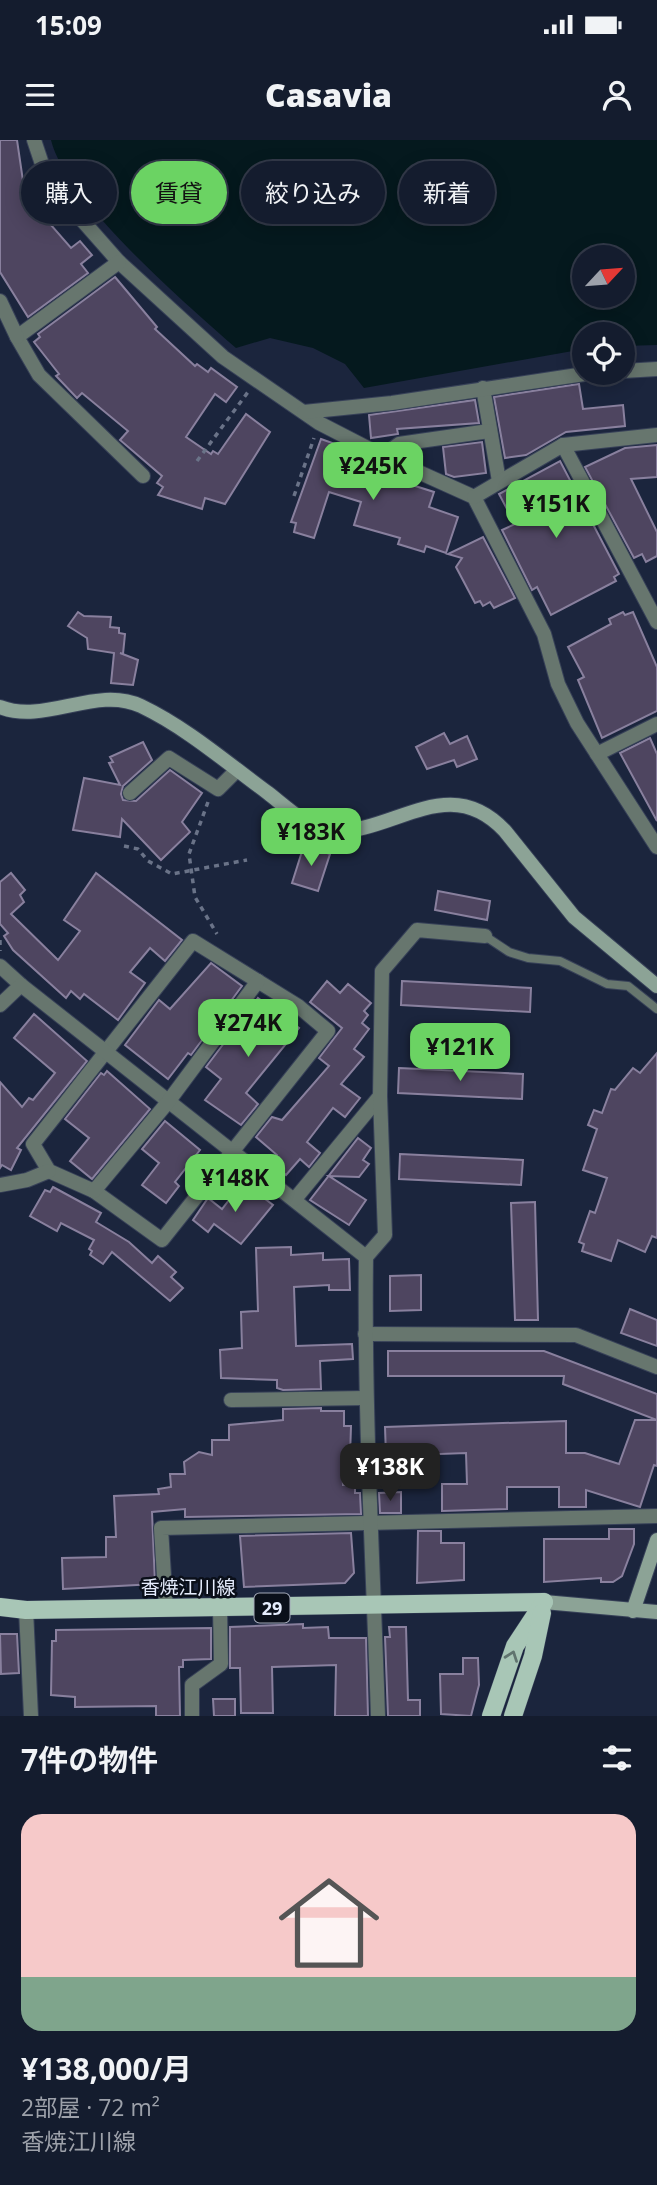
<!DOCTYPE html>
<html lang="ja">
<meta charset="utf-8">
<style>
:root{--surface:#141c2e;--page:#1d2536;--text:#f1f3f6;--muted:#9da1aa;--line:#333a4a;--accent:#6bd363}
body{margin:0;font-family:"Open Sans","Noto Sans JP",sans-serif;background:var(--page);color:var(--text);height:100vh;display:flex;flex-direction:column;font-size:26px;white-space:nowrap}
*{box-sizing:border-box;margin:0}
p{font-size:23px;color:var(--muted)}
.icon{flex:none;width:38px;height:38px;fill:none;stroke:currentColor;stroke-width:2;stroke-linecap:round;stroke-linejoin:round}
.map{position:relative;height:1576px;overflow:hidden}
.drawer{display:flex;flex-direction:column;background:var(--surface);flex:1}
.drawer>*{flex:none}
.guide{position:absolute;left:21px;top:21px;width:616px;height:63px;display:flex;gap:14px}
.needle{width:46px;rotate:64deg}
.fabs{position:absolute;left:572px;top:105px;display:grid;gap:14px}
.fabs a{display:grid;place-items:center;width:63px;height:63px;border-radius:50%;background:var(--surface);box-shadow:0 4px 18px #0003,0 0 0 2px var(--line);font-size:35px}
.price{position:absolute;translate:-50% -60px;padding:0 16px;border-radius:14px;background:var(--accent);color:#111;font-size:23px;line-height:46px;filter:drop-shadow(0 2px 4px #0008)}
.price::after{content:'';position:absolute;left:50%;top:42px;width:21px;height:16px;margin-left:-10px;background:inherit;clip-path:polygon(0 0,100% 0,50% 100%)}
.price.active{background:#222;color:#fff}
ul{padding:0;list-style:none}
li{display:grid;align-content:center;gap:14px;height:371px;padding:0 21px}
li+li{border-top:2px solid var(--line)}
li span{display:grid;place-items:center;height:217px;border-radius:21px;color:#555}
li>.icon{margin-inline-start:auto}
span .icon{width:126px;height:126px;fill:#fffc;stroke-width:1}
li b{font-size:30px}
h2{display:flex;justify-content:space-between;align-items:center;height:84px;padding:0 21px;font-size:30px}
.tag{padding:0 24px;border-radius:32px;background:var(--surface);box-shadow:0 4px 18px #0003,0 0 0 2px var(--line);font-size:24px;line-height:63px}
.tag.active{background:var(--accent);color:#111}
.status{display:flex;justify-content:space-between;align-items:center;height:49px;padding:0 35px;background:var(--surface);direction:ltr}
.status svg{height:19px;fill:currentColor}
header{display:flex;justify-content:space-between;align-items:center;height:91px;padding:0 21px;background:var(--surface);font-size:32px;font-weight:800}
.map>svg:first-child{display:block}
.water{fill:#05191e;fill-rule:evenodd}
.building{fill:#4e4560;stroke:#89809e;stroke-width:2}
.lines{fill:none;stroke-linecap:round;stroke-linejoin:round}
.lane-casing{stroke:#374158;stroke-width:10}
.street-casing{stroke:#374158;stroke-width:16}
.secondary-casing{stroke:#374158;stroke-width:16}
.primary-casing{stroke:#374158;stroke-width:19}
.path{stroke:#6a7388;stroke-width:3.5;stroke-dasharray:5 5;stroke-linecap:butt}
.lane{stroke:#67766e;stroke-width:8}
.street{stroke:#67766e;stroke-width:14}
.secondary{stroke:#8ca396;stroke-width:14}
.primary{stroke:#a8c6b6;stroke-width:18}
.oneway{stroke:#61746f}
.labels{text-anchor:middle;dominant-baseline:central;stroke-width:5;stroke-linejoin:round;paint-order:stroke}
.shield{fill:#0a0f19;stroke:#a4aab9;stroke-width:2}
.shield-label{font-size:18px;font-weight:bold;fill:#e6edfd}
.street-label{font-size:19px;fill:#e6edfd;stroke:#0a0f19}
</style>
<div class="status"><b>15:09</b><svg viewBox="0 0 49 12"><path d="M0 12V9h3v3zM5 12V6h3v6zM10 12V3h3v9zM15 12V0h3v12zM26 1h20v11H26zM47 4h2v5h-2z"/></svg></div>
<header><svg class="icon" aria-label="menu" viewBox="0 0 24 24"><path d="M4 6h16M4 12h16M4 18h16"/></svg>Casavia<svg class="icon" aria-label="person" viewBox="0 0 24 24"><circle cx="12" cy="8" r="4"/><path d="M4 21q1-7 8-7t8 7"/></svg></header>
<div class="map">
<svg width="657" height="1576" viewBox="0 0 657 1576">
<rect width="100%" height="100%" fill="#1b253d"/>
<path class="water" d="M51,0h606v205l-34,1v-12h-39v15l-220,39 -19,-24 -32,-16 -43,-10 -34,10c-48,-42 -171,-148 -185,-208zM584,117h39v39h-39z"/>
<g class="building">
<path d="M0,0h17l6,41 7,-4 11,18 -11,6 41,47 9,-7 12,14 -11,9 7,9 -60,44 -28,-45z"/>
<path d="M115,137l42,50 -2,2 40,37 2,-2 11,8 3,-4 26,19 -11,15 -11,-8 -29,43 25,17 2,-3 5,3 28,-40 24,18 -45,72 -20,-6 -3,11 -44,-14 5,-8 -6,-4 5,-7 -42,-36 8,-9 -46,-38 -5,5 -21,-22 3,-2 -25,-32 6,-5 -2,-3z"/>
<path d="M579,244l4,25 40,-4 2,21 -59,6 -40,23 -21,3 -11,-61z"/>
<path d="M475,260l4,23 -82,6 1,5 -27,4 -2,-23z"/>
<path d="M321,299l17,6 -4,9 32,10 2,-4 19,8 -3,8 50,16 -5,15 29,10 -12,36 -20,-7 -2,6 -26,-8 2,-6 -46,-13 7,-23 -32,-10 -15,46 -20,-6 2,-9 -5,-1z"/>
<path d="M482,302l4,31 -32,4 -8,-3 -3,-27z"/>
<path d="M657,305v32l-26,2 26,53v24l-11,6 -4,-8 -8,4 -49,-91 40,-19z"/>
<path d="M560,321l59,113 -5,3 2,4 -65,34 -14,-28 -5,3 -30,-60 13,-6 -16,-30z"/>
<path d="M483,397l32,61 -21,10 -4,-6 -7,4 -3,-5 -5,2 -19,-36 6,-9 -14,-4z"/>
<path d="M78,472l6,4 27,1 -1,10 9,1v5l6,1 -2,20 -3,-1 18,7 -5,25 -22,-2 3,-30 -26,-4 -1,-11 -19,-12z"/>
<path d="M623,472l2,3 8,-3 24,55v44l-55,27 -24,-58 6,-3 -16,-30 43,-23 -2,-5z"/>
<path d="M444,593l6,11 17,-8 10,23 -20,8 -3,-7 -27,9 -11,-22z"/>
<path d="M650,598l7,16v67l-37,-68z"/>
<path d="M143,602l9,18 -29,26 -2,8 2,6 13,1 34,-31 32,23 -20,29 8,10 -29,28 -39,-41 -2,18 -47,-7 11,-52 36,7 -11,-22 4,-1 -3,-5z"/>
<path d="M304,705l26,9 -12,37 -26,-8z"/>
<path d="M11,733l14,17 -5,5 4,7 -13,12 47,46 22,-29 -16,-11 32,-47 86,67 -17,21 -15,-13 -20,24 15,11 -27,37 -34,-26 -4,5 -9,-8 -5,7 -53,-48 -9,-14 4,-3 -8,-9v-42z"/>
<path d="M438,751l52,10 -3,19 -52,-10z"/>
<path d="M211,823l31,23 -51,69 -3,-2 -20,26 -43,-34 34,-45 11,9z"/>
<path d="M327,841l13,12 8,-9 23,19 -7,8 4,4 -6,8 7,6 -15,20 10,8 -23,27 19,14 -15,19 -12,-9 -26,34 13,11 -11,14 -9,-8 -14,16 -15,-13 6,-7 -21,-18 16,-20 10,3 47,-54 -10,-8 23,-30 -32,-26z"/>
<path d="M402,841l129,7 -1,24 -129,-7z"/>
<path d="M258,858l41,30 -53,65 12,11 -17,21 -36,-25 16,-21 -15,-12z"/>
<path d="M34,874l53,47 -70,87 4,2 -10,20 -9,-5 -2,3v-86l22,25 7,-9 4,2 22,-27 -41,-35z"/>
<path d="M657,913v185l-5,-2 -7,16 -27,-12 -7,21 -29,-10 2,-7 -5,-2 11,-31 5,2 12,-35 -24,-8 14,-41 -9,-4 6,-15 8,3 9,-24 4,1 18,-22 7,5z"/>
<path d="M399,928l124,6 -1,25 -124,-6z"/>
<path d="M107,931l43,38 -58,70 -22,-18 19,-23 -24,-19 36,-46 3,2z"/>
<path d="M165,981l35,29 -25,32 4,4 -13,17 -24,-18 17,-22 -17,-14z"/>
<path d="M358,998l13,10 -8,12 6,4 -10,13 -30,-1 37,24 -17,25 -39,-25z"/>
<path d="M400,1014l123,6 -2,25 -122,-6z"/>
<path d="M243,1042l30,23 -32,39 -27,-20 -6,8 -15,-12 15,-22 14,11z"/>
<path d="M53,1047l48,26 -5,9 33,20 23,21 6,-7 18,16 -5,5 12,11 -13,13 -58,-49 -9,12 -13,-9 2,-4 -3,-2 5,-9 -33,-17 -4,8 -27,-15 15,-26 5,2z"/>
<path d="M535,1062l3,118h-23l-4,-117z"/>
<path d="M291,1107v8l32,-2v7l26,-1 1,31h-21v-5l-35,2 2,59 56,-2 1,15 -33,2 1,28 -38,1 -6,-2v-8l-56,-2 -1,-28 22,-2 -1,-36 17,-1 -2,-63z"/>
<path d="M421,1135v35l-31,1v-35z"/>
<path d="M630,1169l27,11v26l-36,-13z"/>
<path d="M388,1211h156l113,43v72l-3,-1 -14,42 -54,-17v17h-27v-20h-52v22l-65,2v-27h25l-1,-31 -80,3 -1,-29 181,-6v32h19l34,11 16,-44h22l-94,-36 1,-8h-176z"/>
<path d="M321,1268v3h23v15h7l-1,31h-8l1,28h12v8h5l1,21 -176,3v-8l-33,3 3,72 -92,5 -1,-31 44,-1v-20h10l-2,-41 45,-2 -1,-5 13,-2 -1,-13h15l-1,-12 15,-10 13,3v-15h17v-15l54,-5v-11z"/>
<path d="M401,1352v21h-21l-1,-20z"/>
<path d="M609,1389h25v15l-12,32 -9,6h-12v-4l-57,4v-43h65z"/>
<path d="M418,1391h23v12h23v37l-47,3z"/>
<path d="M351,1393l3,40 -9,10 -101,4 -4,-51z"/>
<path d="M303,1484v4l25,-1 1,11h37l2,78h-33l1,-51 -64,2 1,46h-32l-1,-45h-10v-41z"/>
<path d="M389,1487h17l2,73h12v16h-32l-3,-79h5z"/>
<path d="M211,1488v31l-28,1v7h-4l1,49h-24v-10l-81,1v-10l-24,-2 1,-54h4v-11z"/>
<path d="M0,1494h17l2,39 -18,1z"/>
<path d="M463,1518h15l1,27 -8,31 -30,-2 -1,-40h23z"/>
<path d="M213,1559h22v17h-21z"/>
</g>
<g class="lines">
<defs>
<g id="lane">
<path d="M485,796l24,16 19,6 32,3 47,23 21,2 29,23"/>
<path d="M367,1339l60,-1"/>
</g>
<g id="street">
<path d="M34,0l12,36 14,19 59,67 104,95 96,66 64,33 91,41 70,137 14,50 19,39 80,124"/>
<path d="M119,122l-102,75 22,38 104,101"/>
<path d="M0,161l17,36"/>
<path d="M623,231l34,-2"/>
<path d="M483,248l16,93"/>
<path d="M304,272l88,-9 199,-30"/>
<path d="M563,305l94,177"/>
<path d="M383,316l16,-12 90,-13"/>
<path d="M474,357l89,-52 94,-10"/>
<path d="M597,614l60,-30"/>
<path d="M130,653l39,-35 49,31 19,-19"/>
<path d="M193,801l105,65 30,25 -166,209 -68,-49 -45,-20 -16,-27z"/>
<path d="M0,826l21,19"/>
<path d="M0,865l21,-20 345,272"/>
<path d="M0,1045l27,-5 22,-9"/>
<path d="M94,1051l74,-89 90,-121"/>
<path d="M295,1059l85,-103"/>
<path d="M365,1194l211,1 81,32"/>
<path d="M231,1260l134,-2"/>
<path d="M166,1468l-5,-80 496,-12"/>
<path d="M26,1470l5,106"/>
<path d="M192,1576v-31l29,-21 -1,-56"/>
<path d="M378,1576c-5,-153 -14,-305 -12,-459l19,-22 -5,-139 2,-125 35,-41 68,6"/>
</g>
<g id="secondary">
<path d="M0,567c45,18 96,-22 141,-1 46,22 86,57 127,87 17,13 40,36 63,38 62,4 117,-61 174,0l69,86 83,69"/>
<path d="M544,1462l113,10"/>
<path d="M633,1471l24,-71"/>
</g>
<g id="primary">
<path d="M0,1467l26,3 518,-8"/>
<path d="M491,1576l24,-70 29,-44"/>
<path d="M513,1576l20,-60 9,-43"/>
</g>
</defs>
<use href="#lane" class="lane-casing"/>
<use href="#street" class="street-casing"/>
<use href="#secondary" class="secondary-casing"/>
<use href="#primary" class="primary-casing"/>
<g class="path">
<path d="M197,321l51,-69"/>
<path d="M294,356l20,-58"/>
<path d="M208,662l-19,52 6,43 22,37"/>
<path d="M124,706l14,3 10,12 24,13 75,-14"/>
<path d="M0,800v11"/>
</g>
<use href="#lane" class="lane"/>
<use href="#street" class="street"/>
<use href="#secondary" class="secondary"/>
<use href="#primary" class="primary"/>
</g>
<defs><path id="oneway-chevron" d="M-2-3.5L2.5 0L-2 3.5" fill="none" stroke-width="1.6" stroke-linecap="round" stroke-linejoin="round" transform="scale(1.75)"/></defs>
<use class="oneway" href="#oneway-chevron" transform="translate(512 1516) rotate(-70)"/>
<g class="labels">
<rect class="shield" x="254.5" y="1453.5" width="35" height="29" rx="5"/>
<g class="shield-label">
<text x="272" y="1468">29</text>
</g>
<g class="street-label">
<text x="188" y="1447">香焼江川線</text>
</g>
</g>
</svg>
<div class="fabs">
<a><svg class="needle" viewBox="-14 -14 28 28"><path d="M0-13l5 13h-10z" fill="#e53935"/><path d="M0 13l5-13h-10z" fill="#9da1aa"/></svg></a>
<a><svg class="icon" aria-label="locate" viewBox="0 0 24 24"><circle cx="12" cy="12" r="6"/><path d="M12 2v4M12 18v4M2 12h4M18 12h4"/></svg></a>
</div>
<b class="price" style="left:373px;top:362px">¥245K</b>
<b class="price" style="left:556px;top:400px">¥151K</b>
<b class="price" style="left:311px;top:728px">¥183K</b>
<b class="price" style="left:248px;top:919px">¥274K</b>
<b class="price" style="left:460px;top:943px">¥121K</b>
<b class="price" style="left:235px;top:1074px">¥148K</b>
<b class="price active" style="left:390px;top:1363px">¥138K</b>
<div class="guide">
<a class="tag">購入</a>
<a class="tag active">賃貸</a>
<a class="tag">絞り込み</a>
<a class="tag">新着</a>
</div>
</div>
<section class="drawer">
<h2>7件の物件<svg class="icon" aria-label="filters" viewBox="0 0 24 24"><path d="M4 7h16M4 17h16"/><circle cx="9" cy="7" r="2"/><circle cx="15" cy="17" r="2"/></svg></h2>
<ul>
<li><span style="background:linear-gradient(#f6c9c9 75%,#7fa58c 0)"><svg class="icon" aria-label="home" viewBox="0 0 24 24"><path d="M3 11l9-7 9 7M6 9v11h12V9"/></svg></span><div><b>¥138,000/月</b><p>2部屋 · 72 m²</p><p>香焼江川線</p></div></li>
</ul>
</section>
